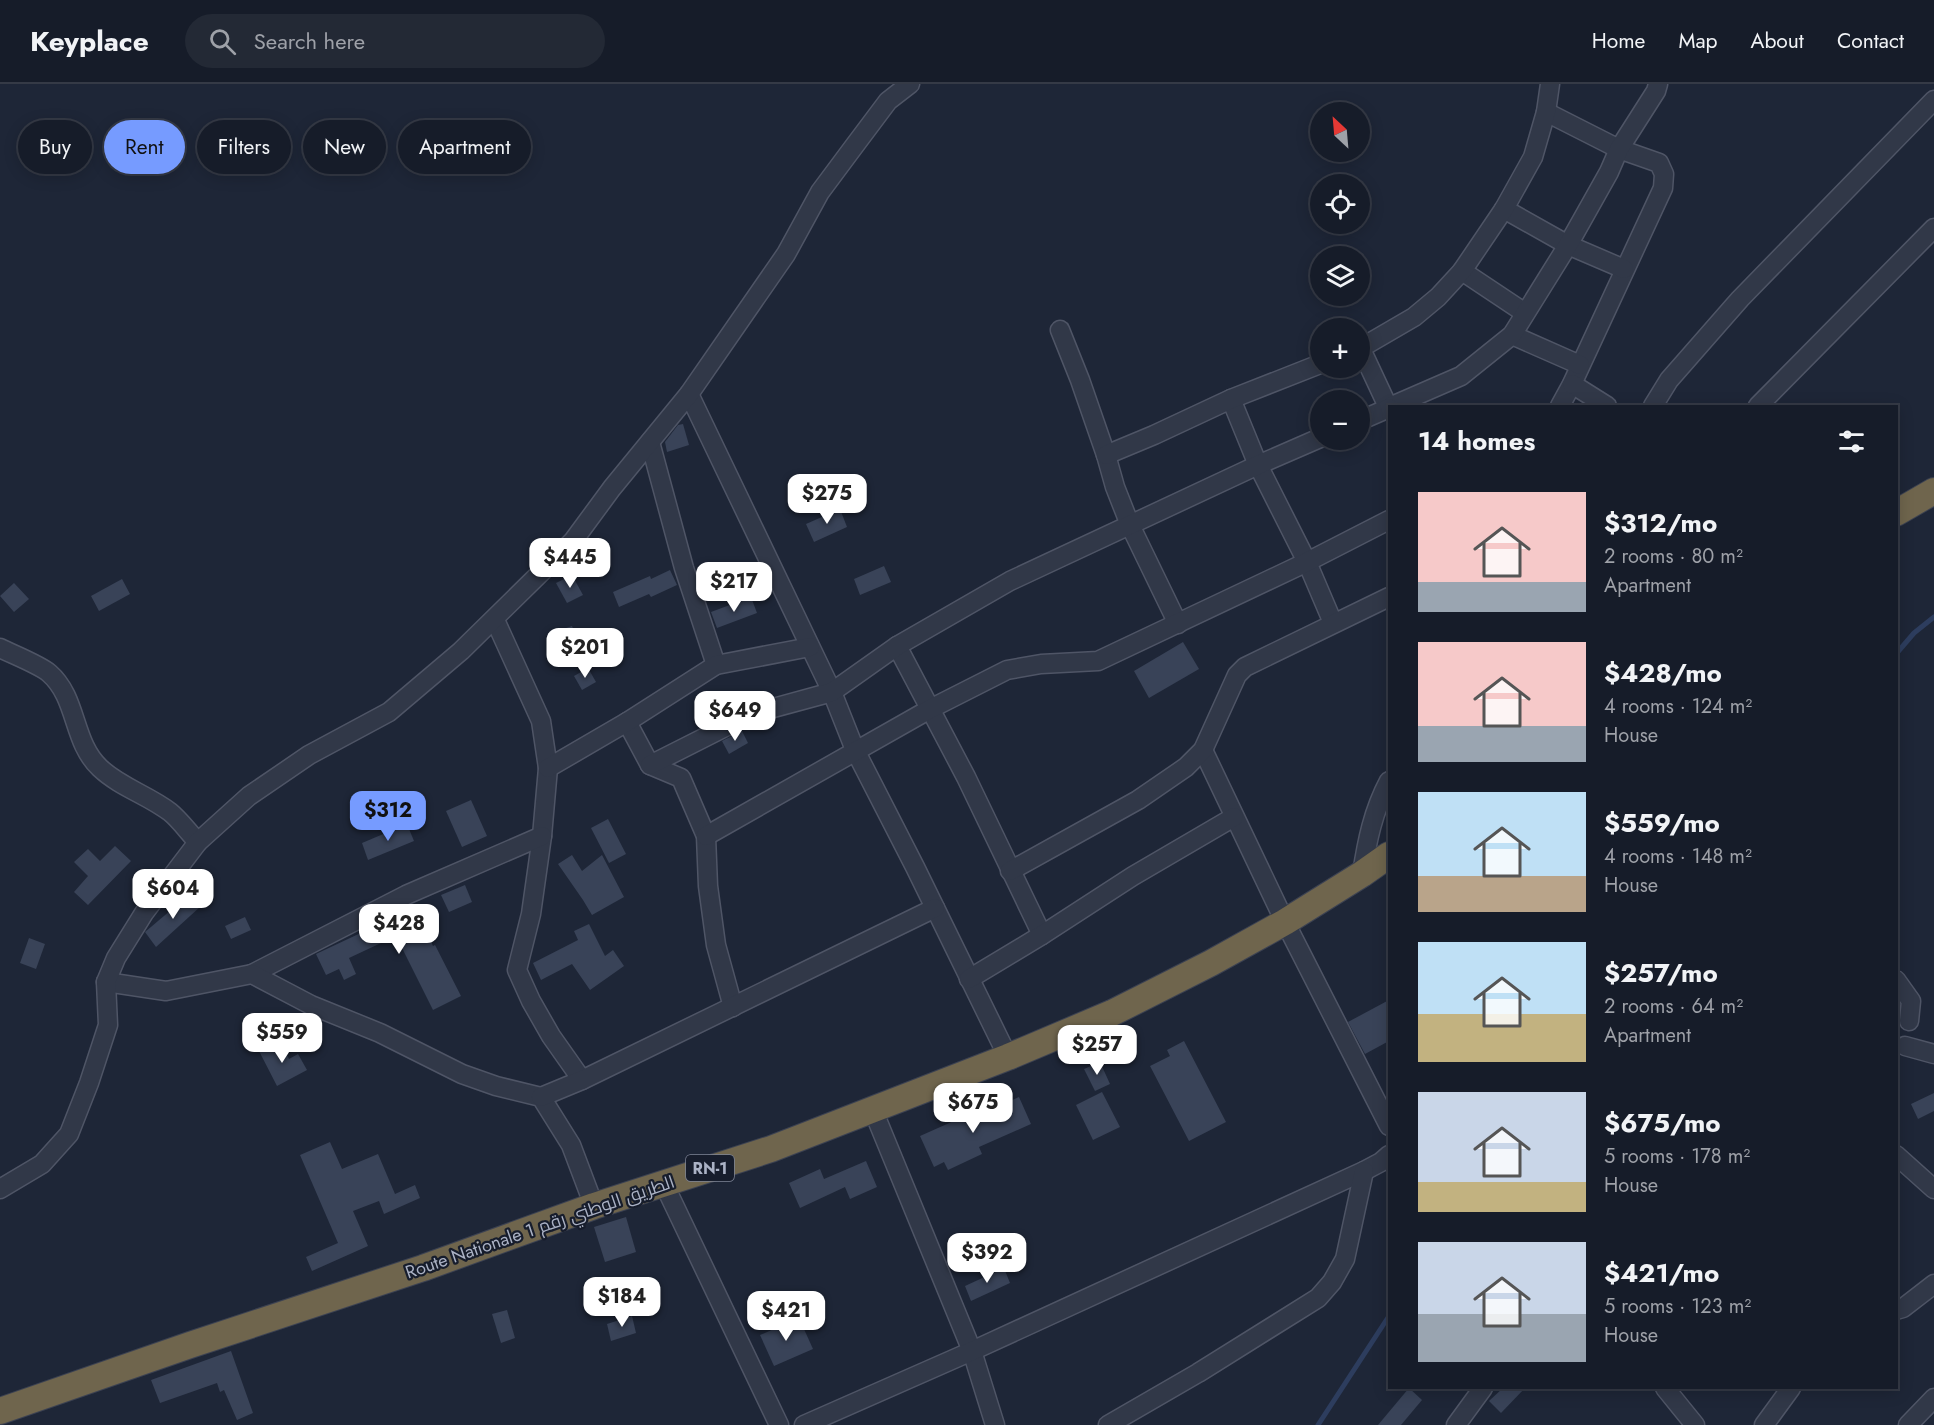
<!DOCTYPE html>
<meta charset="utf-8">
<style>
:root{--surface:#161c29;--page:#232935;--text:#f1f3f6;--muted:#9ea1a8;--line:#353a46;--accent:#769bff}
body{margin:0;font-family:Jost,Cairo,sans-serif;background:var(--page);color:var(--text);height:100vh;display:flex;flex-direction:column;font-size:22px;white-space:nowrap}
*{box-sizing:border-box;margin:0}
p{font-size:20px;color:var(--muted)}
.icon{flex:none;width:33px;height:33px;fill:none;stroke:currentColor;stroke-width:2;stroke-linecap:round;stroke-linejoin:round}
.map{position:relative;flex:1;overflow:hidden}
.drawer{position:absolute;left:1388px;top:321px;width:510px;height:984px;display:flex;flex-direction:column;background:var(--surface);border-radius:0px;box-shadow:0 3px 15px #0003,0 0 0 2px var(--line)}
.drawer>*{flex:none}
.banner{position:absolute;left:18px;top:36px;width:570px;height:54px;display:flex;gap:12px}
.needle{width:39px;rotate:334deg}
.buttons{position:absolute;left:1310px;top:18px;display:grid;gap:12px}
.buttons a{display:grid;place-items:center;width:60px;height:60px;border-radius:50%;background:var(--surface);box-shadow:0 3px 15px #0003,0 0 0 2px var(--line);font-size:30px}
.price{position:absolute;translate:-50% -51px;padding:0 14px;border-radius:12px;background:#fff;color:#222;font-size:20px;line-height:39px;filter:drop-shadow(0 2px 3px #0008)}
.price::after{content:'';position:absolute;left:50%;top:36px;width:18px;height:14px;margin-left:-9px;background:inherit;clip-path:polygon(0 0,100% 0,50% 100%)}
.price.current{background:var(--accent);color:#111}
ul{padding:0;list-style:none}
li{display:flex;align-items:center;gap:18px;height:150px;padding:0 30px}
li span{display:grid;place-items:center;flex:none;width:168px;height:120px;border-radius:0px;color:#555}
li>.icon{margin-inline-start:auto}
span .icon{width:72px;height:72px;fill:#fffc;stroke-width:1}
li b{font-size:26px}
h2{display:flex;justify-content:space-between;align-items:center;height:72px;padding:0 30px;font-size:26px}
.tag{padding:0 21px;border-radius:27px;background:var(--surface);box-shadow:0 3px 15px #0003,0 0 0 2px var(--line);font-size:21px;line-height:54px}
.tag.current{background:var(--accent);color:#111}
header{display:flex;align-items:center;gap:36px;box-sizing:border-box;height:84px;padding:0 30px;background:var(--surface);border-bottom:2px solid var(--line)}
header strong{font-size:28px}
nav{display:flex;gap:33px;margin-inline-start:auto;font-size:21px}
.search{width:420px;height:54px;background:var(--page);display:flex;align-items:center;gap:15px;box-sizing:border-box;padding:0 21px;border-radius:33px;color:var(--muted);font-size:22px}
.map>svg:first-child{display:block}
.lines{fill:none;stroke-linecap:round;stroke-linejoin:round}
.stream{stroke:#2d3d5e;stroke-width:5}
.building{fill:#394358}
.minor-casing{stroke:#4f5566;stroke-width:21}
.highway-casing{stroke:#3c4252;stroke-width:28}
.minor{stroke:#313848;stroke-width:18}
.highway{stroke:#6f654d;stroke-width:26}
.labels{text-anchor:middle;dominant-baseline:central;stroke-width:4.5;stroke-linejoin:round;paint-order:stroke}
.shield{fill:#171d2c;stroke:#7f8597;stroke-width:1.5}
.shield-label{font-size:16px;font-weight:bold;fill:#abb2c5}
.street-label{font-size:18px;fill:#abb2c5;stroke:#171d2c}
</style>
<header>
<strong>Keyplace</strong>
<div class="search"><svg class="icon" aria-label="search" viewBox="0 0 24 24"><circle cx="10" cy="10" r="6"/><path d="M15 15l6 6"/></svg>Search here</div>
<nav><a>Home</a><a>Map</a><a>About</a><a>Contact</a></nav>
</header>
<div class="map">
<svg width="1934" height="1341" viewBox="0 0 1934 1341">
<rect width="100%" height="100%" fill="#1e2637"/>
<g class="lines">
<g class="stream">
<path d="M1896,570l18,-21 20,-16"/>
<path d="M1318,1341l71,-109"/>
</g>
</g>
<g class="building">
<path d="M683,340l6,21 -22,7 -2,-10 13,-17z"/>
<path d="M840,425l7,18 -33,15 -8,-18z"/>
<path d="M884,482l7,16 -31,13 -6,-16z"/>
<path d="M670,486l7,15 -26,12 -2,-3 -30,13 -6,-15 37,-16 1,3z"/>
<path d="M572,491l11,20 -16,8 -11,-20z"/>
<path d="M122,495l8,15 -31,17 -8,-15z"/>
<path d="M14,499l15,16 -15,13 -14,-16z"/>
<path d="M751,513l6,16 -40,15 -6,-16z"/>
<path d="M572,542l7,16 -20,9 -7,-15 3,-2 -1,-2z"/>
<path d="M1183,558l16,27 -50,29 -15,-27z"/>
<path d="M588,584l8,14 -14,8 -8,-14z"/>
<path d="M742,647l6,12 -19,11 -7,-13z"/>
<path d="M471,716l16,36 -25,11 -16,-36z"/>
<path d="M608,735l18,35 -17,9 -18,-35z"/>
<path d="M407,740l7,17 -46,19 -6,-17z"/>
<path d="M115,762l16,15 -43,44 -14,-13 14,-16 -14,-14 14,-13 12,12z"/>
<path d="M572,771l10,16 20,-16 22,42 -32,18 -9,-15 -25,-36z"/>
<path d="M465,801l7,17 -23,10 -8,-17z"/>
<path d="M190,810l11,12 -45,41 -11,-15z"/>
<path d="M416,823l17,39 2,-1 26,51 -28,14 -37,-74 -47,22 7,16 -12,6 -5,-11 -13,6 -10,-21z"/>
<path d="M245,833l6,13 -20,9 -6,-13z"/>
<path d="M589,840l16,32 8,-6 11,16 -34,24 -18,-26 -31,16 -8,-17 45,-23 -4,-9z"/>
<path d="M29,854l16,6 -9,25 -16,-6z"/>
<path d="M1389,916v41l-24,13 -17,-32z"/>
<path d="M280,957l9,18 9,-5 9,16 -30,16 -18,-35z"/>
<path d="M1184,957l42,81 -37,19 -39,-75 20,-10 -3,-6z"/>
<path d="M1100,978l10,22 -15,7 -11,-22z"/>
<path d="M1102,1008l18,35 -27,13 -17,-35z"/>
<path d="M1934,1009v18l-16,8 -7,-15z"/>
<path d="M1019,1013l12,27 -52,23 3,7 -34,16 -4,-8 -10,5 -14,-31 45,-20 2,4z"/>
<path d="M330,1058l12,27 36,-15 17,40 20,-9 5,13 -36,16 -5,-13 -26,10 15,35 -56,25 -6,-14 32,-14 -38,-88z"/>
<path d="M866,1077l11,26 -27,12 -5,-12 -45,21 -11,-25 31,-14 4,10z"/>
<path d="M626,1133l10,35 -31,10 -11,-35z"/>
<path d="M1004,1184l6,15 -39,18 -6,-15z"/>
<path d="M507,1226l8,28 -14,5 -9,-29z"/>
<path d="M632,1232l4,17 -25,8 -4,-17z"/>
<path d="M799,1234l14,31 -39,17 -14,-31z"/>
<path d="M231,1267l22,62 -16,7 -13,-30 -4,2 -3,-9 -57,20 -9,-23z"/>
<path d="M1409,1304l13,12 -21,25h-23z"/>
<path d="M1503,1304h22l-24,25 -12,-12z"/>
</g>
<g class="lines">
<defs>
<g id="minor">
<path d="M1546,28l73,37 40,14 5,11 -1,14 -91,196 -12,22"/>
<path d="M1504,125l64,36 56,24"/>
<path d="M1462,187l63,42"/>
<path d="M1060,246l20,50 26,75 9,32 15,38 48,99"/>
<path d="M1512,251l68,30"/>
<path d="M1359,265l55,-32 24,-20 24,-26 42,-62 29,-52 13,-45 4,-28"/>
<path d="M1361,265l28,60"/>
<path d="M1572,300l35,22"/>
<path d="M689,310l143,298 23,58 60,117 93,190"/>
<path d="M1231,315l27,66 49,97 26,61"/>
<path d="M1392,322l69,-30 51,-41 56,-90 41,-73 10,-23 37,-58 2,-7"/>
<path d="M1653,322l16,-26 71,-81 194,-199"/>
<path d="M1758,322l176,-178"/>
<path d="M1359,337l30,-13"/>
<path d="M650,358l34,126 32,97"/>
<path d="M1106,371l48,-20 77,-36 89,-35"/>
<path d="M495,536l46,101 7,47 -6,68 -11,78 -14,56 14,31 20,35 31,44"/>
<path d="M897,562l69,131 76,158"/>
<path d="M0,564c12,6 40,17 49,25 29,25 23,69 51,95 20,19 48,27 70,44 10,8 19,21 28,30"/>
<path d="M627,638l23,43 31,13 25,58 2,50 8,59 17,62"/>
<path d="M1203,666l82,172 104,204"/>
<path d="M650,681l101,-51 81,-22 65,-46 113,-65 248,-116 62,-27"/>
<path d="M548,684l79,-46 89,-57 94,-18"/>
<path d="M706,752l224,-127 77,-39 34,-6 57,-3 209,-99 82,-42"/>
<path d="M1010,787l128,-71 48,-33 17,-17 34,-75 8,-8 144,-70"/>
<path d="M1362,790c5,-33 11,-63 27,-93"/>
<path d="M252,890l154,-79 136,-59"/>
<path d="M969,895l73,-44 91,-59 101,-59"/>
<path d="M1896,896l15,21 -2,20"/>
<path d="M106,898l60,9 86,-17 59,31 69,28 82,41 34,12 45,11 30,48 23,61"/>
<path d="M1905,962l29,8"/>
<path d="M541,1013l41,-17 353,-172"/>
<path d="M873,1026l99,241 23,74"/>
<path d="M1896,1071l38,34"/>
<path d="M663,1098l116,243"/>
<path d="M0,1105l42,-25 27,-30 20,-51 19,-58 -2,-43 10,-24 28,-45 54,-71 51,-46 60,-41 80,-43 72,-61 112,-110 39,-53 77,-94 97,-140 34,-62 35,-47 33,-44 22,-17"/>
<path d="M1896,1226l7,-2 31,-24"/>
<path d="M1665,1304l30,37"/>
<path d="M804,1341l168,-74 392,-180 17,-9 8,-7"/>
<path d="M1108,1341l90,-52 120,-75 14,-16 13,-23 19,-88"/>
<path d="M1456,1341l27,-37"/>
<path d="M1764,1341l27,-37"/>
<path d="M1908,1341l26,-27"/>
</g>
<g id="highway">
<path d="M1896,429l38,-22"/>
<path d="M0,1327l190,-66 233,-77 171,-62 177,-57 237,-92 104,-44 99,-50 74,-41 77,-48 27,-19"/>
</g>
</defs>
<use href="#minor" class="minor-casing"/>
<use href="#highway" class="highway-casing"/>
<use href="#minor" class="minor"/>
<use href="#highway" class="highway"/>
</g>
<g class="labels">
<rect class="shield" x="686" y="1071" width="48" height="26" rx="4.5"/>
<g class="shield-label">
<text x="710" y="1084">RN-1</text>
</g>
<g class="street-label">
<text transform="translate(540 1143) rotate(-19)">Route Nationale الطريق الوطني رقم 1</text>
</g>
</g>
</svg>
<div class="buttons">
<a><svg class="needle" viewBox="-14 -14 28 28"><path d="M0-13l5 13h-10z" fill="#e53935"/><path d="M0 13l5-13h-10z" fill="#9ea1a8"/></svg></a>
<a><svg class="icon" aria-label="locate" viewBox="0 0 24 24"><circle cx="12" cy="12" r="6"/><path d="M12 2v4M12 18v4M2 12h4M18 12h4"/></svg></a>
<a><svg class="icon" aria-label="layers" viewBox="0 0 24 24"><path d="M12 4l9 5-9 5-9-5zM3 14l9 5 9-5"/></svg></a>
<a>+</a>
<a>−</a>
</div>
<b class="price" style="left:827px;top:441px">$275</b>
<b class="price" style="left:570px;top:505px">$445</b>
<b class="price" style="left:734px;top:529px">$217</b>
<b class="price" style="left:585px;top:595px">$201</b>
<b class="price" style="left:735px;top:658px">$649</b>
<b class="price current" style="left:388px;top:758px">$312</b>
<b class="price" style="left:173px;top:836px">$604</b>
<b class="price" style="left:399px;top:871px">$428</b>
<b class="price" style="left:282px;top:980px">$559</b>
<b class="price" style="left:1097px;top:992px">$257</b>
<b class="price" style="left:973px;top:1050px">$675</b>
<b class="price" style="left:987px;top:1200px">$392</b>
<b class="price" style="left:622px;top:1244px">$184</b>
<b class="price" style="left:786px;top:1258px">$421</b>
<div class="banner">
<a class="tag">Buy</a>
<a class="tag current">Rent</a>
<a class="tag">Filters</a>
<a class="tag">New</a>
<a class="tag">Apartment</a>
</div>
<section class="drawer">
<h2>14 homes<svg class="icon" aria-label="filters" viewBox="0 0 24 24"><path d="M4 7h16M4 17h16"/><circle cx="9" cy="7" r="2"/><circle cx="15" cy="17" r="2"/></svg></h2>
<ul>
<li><span style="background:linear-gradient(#f6c9c9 75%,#9aa5b1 0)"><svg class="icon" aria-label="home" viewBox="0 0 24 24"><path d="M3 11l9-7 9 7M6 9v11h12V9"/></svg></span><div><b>$312/mo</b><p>2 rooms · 80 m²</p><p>Apartment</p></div></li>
<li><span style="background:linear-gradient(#f6c9c9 70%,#9aa5b1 0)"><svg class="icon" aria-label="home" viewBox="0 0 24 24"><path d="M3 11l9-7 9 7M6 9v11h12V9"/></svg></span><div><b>$428/mo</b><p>4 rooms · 124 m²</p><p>House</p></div></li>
<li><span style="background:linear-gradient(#bfe0f5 70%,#b9a48a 0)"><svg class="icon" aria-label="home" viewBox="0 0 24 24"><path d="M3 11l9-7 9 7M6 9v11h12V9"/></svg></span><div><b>$559/mo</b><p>4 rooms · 148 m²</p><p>House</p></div></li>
<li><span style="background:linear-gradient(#bfe0f5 60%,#c2b280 0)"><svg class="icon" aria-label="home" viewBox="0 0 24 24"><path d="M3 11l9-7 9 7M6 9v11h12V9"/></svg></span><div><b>$257/mo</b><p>2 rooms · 64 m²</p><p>Apartment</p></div></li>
<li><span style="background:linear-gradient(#c9d6e8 75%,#c2b280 0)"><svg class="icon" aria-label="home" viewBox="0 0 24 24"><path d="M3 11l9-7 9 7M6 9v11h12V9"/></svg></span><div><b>$675/mo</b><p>5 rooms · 178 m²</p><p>House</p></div></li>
<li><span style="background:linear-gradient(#c9d6e8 60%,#9aa5b1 0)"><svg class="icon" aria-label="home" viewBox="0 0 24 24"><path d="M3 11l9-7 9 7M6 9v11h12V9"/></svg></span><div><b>$421/mo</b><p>5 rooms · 123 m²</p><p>House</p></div></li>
</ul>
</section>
</div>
